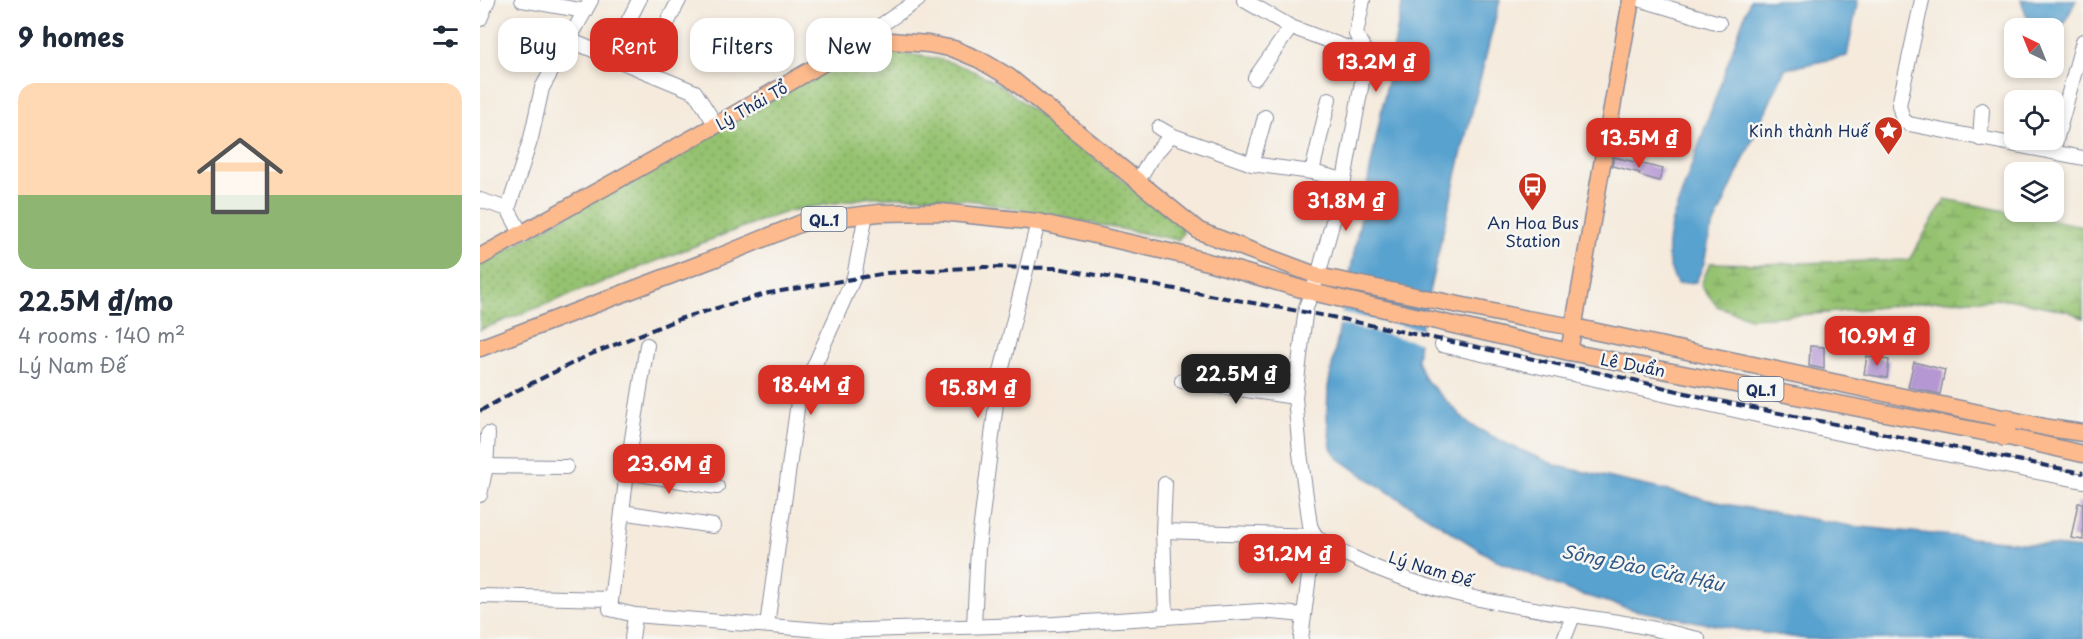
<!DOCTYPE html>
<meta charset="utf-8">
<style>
:root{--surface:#fff;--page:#f6f6f7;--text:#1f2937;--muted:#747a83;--accent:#d93025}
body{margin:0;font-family:"Playpen Sans",sans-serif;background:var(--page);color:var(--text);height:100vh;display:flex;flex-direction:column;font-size:22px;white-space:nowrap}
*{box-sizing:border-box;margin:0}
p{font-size:20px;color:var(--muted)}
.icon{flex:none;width:33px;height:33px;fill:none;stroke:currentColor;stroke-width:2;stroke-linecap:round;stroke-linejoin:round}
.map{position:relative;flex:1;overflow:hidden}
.details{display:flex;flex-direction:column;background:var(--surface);width:480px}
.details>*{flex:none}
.guide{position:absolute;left:18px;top:18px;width:570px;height:54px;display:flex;gap:12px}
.needle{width:39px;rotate:317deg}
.buttons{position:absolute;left:1524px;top:18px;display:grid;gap:12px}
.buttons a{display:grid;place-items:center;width:60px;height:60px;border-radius:12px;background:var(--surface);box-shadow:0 3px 9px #0003;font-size:30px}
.price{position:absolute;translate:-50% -51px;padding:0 14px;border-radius:12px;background:var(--accent);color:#fff;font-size:20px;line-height:39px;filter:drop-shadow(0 2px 3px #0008)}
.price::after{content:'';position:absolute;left:50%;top:36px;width:18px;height:14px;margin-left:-9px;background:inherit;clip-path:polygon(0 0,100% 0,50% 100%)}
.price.on{background:#222;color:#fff}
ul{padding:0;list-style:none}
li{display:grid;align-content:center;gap:12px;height:318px;padding:0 18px}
li span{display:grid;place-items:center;height:186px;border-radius:18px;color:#555}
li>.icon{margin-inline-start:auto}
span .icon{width:108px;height:108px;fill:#fffc;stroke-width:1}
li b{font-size:26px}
h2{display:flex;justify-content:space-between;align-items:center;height:72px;padding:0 18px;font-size:26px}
.chip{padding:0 21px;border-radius:18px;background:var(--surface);box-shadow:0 3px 9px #0003;font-size:21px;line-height:54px}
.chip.on{background:var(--accent);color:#fff}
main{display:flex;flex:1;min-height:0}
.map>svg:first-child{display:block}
.grass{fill:url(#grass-dots);stroke:#587867;stroke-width:1.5}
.wetland{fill:url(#wetland-marsh);stroke:#587867;stroke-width:1.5}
.water{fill:#58a2cf;stroke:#3a6896;stroke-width:1.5}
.pier{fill:#f5eadc}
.building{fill:#b597d3}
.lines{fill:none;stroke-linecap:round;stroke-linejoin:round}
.minor-casing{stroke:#888c9d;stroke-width:16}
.major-casing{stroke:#888c9d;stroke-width:19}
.highway-casing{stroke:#888c9d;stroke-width:22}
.minor{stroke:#fff;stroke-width:14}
.major{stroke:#fcba8d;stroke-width:16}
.highway{stroke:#fcba8d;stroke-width:20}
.rail{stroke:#1b2f5e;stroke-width:4;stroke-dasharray:9 4.5;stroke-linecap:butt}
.labels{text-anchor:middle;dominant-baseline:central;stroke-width:5;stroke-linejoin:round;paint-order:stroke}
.shield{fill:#f6f6f2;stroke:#5d6b8a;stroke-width:1.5}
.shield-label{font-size:15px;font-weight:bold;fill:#1b2f5e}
.street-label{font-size:16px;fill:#1b2f5e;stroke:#f6f6f2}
.poi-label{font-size:16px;fill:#1b2f5e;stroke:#f6f6f2;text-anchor:end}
.water-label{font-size:18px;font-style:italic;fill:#305786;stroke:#f6f6f2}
</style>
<main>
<section class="details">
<h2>9 homes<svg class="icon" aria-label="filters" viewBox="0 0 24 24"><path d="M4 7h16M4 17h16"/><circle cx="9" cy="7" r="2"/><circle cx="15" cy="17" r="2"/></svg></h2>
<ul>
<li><span style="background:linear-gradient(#ffd9b3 60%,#8fb573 0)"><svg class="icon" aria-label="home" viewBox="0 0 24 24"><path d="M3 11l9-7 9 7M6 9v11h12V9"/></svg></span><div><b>22.5M ₫/mo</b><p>4 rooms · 140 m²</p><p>Lý Nam Đế</p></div></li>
</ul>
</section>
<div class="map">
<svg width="1603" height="639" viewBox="0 0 1603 639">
<defs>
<pattern id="grass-dots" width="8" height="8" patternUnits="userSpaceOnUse" patternTransform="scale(1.5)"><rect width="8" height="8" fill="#95c270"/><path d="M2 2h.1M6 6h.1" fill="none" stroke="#799e5f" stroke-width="1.8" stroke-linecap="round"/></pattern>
<pattern id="wetland-marsh" width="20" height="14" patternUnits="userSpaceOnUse" patternTransform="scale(1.5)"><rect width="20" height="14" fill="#95c270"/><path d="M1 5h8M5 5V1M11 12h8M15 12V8" fill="none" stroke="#799e5f"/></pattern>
</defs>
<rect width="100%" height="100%" fill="#f6f6f2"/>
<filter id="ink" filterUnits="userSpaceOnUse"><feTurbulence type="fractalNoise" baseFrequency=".0167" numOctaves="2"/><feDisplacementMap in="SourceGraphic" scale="12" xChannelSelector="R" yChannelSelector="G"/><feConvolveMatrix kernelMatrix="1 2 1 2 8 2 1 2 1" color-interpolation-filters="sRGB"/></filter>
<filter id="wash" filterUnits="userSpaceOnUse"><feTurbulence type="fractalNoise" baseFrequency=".008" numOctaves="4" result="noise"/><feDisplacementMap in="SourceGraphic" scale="24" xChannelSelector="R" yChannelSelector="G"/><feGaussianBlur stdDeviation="1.35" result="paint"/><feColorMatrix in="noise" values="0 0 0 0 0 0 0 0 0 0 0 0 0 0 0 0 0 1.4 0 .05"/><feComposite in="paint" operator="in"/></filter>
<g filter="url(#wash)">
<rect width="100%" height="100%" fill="#f5eadc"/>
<path class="grass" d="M405,53c48,2 75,8 117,33l180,140 1,7 -5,7 -202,-39 -42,-4h-63l-82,14 -38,13 -271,106v-65l336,-190 44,-18z"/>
<path class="wetland" d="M1465,199l138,27v92l-15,-7 -60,-12 -71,2 -110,12 -77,5 -33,-12 -16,-21 9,-22 49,1 150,-4z"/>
<g class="water">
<path d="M923,0h97l-40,159 -40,172 -3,29 7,18 45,46 40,21 49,21 173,39 120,21 232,23v90h-276l-65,-9 -108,-20 -61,-18 -76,-31 -129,-82 -30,-21 -7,-10 -4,-31 1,-30z"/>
<path d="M1270,0h108l-11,56 -62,13 -75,164 -6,30 -8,19 -19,2c-12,-23 -11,-38 -5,-63z"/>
<path d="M1541,0h55l-12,24 -19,4 -18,-11z"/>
</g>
<path class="pier" d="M860,312l83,18 -1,13 -84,-19z"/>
<g id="blocks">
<g class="building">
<path d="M1134,157l49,12 -4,12 -20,-6 1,-2 -28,-7z"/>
<path d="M1330,346l14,1v22l-15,-3z"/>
<path d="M1387,356l22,4 -2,18 -23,-4z"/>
<path d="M1434,362l31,8 -5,24 -32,-7z"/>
<path d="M1598,503h5v37l-12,-2z"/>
</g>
</g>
</g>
<g filter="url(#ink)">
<use href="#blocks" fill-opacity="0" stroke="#888c9d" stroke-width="1.5"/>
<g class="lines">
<defs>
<g id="minor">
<path d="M42,0l63,11"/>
<path d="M764,0l47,27 76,28"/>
<path d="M883,0l-7,34 11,21 -23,125 -26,96 -12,31 -11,90 5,56 10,72c6,19 25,24 42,32 87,42 172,50 266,65 27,4 54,11 80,17"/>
<path d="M1162,0l77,23"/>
<path d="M1442,0l-23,105 4,15 6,4 174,34"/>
<path d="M0,19l8,-19"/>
<path d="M89,40l126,52 21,33"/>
<path d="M366,49l72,-49"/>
<path d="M130,57l29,-57"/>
<path d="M163,70l36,-70"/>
<path d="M775,78l36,-51"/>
<path d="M679,128l12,7 81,29 60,8 32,8"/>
<path d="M1500,139l2,-29"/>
<path d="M1573,152l30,-111"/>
<path d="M772,164l13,-47"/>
<path d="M832,172l17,-73"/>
<path d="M658,181l12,-21 21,-25"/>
<path d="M0,200l28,9"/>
<path d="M42,235l-14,-26 23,-71 11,-50 49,-88"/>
<path d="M167,345l-19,119 -18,145 25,6 198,16 221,-7 206,-13 44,4"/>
<path d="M962,345l396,88 245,48"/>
<path d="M702,381l113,16"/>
<path d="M6,466l80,1"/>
<path d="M147,472l90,15"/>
<path d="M685,484l-2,47 3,85"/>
<path d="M0,495l6,-29 2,-32"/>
<path d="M142,512l91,14"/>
<path d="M683,531l151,5 -13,103"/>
<path d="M0,596l131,3"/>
<path d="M287,625l31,-223 56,-125 12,-63"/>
<path d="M494,625l4,-77 21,-168 39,-158"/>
<path d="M152,639l3,-24"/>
<path d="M1084,639l9,-23"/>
</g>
<g id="major">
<path d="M0,257l236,-132 126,-73 49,-11 37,3 26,5 26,11 29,17 190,154 119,45 209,43 47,8 475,101 34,5"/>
<path d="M0,348l236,-90 88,-36 75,-9 61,-1 98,10 149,34 125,36 257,60 435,84 79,18"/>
<path d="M1089,352l62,-352"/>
</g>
<path id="highway" d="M1524,436l3,-17"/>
</defs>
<use href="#minor" class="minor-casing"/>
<use href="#major" class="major-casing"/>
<use href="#highway" class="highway-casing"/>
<use href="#minor" class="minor"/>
<use href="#major" class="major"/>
<use href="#highway" class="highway"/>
<path class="rail" d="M0,411l32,-18 77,-38 90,-36 90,-26 118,-20 96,-6 74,1 275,49 302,63 79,20 370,73"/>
</g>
</g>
<defs>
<symbol id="sight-pin" viewBox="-11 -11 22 30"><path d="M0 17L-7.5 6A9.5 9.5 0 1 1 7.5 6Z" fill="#c8321e" stroke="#f6f6f2"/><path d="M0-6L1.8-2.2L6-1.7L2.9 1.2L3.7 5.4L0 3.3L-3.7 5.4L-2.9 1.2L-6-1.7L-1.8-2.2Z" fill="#fff"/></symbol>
<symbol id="bus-pin" viewBox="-11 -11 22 30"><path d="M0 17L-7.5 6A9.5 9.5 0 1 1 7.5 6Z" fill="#c8321e" stroke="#f6f6f2"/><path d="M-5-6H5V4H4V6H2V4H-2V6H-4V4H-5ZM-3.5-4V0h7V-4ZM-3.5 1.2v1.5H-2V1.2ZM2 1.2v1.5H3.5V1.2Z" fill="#fff"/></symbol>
</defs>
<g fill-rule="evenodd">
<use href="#sight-pin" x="1392" y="114" width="33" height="45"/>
<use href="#bus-pin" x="1036" y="170" width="33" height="45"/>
</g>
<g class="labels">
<g class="shield">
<rect x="321.5" y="207" width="45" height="24" rx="4.5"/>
<rect x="1258.5" y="377" width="45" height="24" rx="4.5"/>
</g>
<g class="shield-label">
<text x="344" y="219">QL.1</text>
<text x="1281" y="389">QL.1</text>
</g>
<g class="street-label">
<text transform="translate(271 105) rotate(-30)">Lý Thái Tổ</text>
<text transform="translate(1153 364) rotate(11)">Lê Duẩn</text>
<text transform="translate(951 568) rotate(17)">Lý Nam Đế</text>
</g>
<g class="poi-label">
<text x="1388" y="130">Kinh thành Huế</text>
<text x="1053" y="222" text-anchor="middle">An Hoa Bus<tspan x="1053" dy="18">Station</tspan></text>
</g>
<g class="water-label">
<text transform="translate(1163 567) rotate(12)">Sông Đào Cửa Hậu</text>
</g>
</g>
</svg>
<div class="buttons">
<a><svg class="needle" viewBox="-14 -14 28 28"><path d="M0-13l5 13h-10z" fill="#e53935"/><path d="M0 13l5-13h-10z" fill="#747a83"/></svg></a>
<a><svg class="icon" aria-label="locate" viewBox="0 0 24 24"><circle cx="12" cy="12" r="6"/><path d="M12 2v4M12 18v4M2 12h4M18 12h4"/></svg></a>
<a><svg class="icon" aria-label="layers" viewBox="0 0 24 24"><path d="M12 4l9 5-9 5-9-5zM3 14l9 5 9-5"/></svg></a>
</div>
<b class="price" style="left:896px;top:93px">13.2M ₫</b>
<b class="price" style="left:1159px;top:169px">13.5M ₫</b>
<b class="price" style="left:866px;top:232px">31.8M ₫</b>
<b class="price" style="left:1397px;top:367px">10.9M ₫</b>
<b class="price on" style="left:756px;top:405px">22.5M ₫</b>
<b class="price" style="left:331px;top:416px">18.4M ₫</b>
<b class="price" style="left:498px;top:419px">15.8M ₫</b>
<b class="price" style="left:189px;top:495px">23.6M ₫</b>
<b class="price" style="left:812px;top:585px">31.2M ₫</b>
<div class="guide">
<a class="chip">Buy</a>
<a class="chip on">Rent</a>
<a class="chip">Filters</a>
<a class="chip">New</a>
</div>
</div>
</main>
